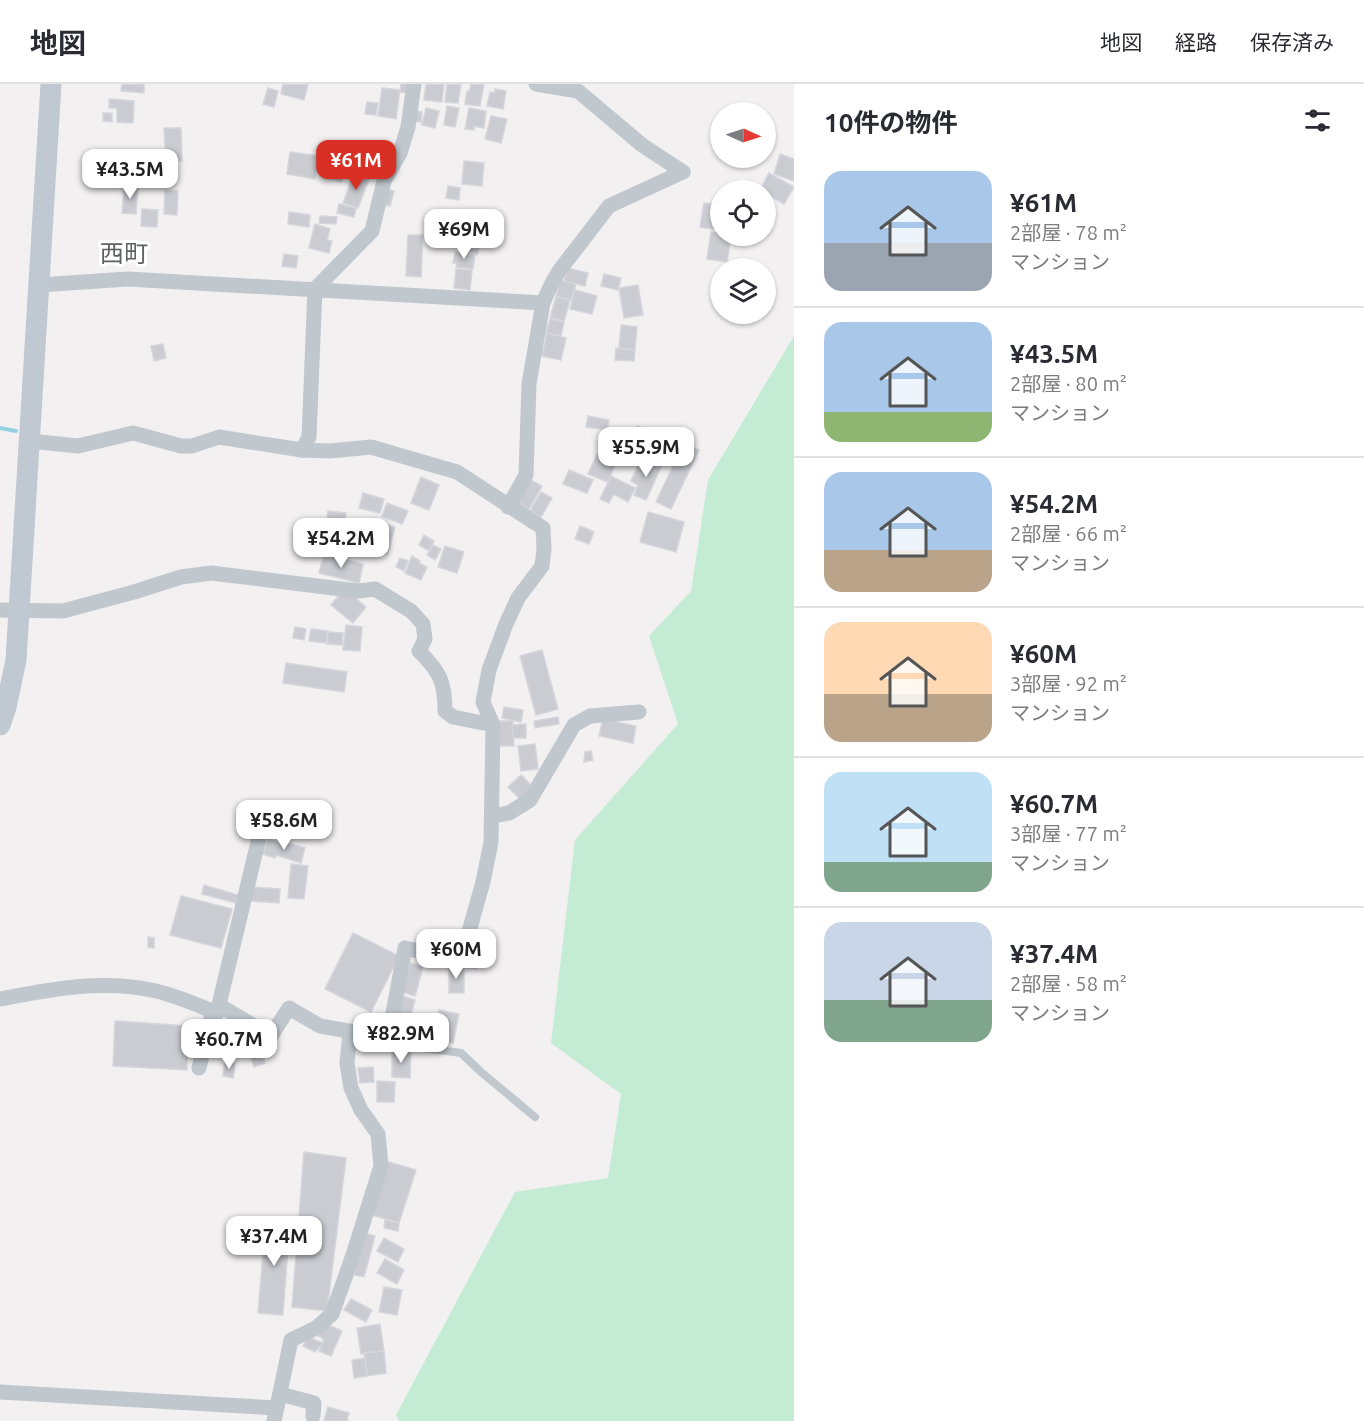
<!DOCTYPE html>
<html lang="ja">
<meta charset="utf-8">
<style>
:root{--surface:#fff;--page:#f7f7f7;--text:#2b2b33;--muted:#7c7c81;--line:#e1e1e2;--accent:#d93025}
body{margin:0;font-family:Ubuntu,"Noto Sans JP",sans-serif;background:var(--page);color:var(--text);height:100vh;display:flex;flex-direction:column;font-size:22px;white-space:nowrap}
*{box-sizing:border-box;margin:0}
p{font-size:20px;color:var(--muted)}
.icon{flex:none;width:33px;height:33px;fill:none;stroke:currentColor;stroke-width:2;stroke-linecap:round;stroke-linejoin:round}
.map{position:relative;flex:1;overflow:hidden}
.details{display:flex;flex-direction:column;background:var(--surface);width:570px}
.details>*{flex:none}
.needle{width:39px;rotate:93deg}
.buttons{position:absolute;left:710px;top:18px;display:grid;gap:12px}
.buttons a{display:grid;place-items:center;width:66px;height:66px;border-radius:50%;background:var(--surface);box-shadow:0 2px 4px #0004;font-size:30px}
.price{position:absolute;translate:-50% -51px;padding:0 14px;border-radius:12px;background:#fff;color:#222;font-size:20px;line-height:39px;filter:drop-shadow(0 2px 3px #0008)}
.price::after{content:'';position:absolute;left:50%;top:36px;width:18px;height:14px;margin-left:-9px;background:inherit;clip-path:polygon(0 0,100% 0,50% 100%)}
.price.current{background:var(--accent);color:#fff}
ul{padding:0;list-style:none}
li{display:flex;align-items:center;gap:18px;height:150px;padding:0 30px}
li+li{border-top:2px solid var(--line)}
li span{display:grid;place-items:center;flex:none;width:168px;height:120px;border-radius:18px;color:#555}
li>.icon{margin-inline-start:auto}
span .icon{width:72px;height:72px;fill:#fffc;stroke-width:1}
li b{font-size:26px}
h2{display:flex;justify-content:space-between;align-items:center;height:72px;padding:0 30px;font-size:26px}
header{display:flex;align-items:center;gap:36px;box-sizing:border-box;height:84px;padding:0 30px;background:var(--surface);border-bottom:2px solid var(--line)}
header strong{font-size:28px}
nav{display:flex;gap:33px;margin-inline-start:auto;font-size:21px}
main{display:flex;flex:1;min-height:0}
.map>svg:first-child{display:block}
.green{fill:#c4ebd4}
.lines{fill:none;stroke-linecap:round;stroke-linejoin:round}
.stream{stroke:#96d1e3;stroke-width:4}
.building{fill:#cbccd2;stroke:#d5d6db;stroke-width:1.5}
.lane{stroke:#c0c7cd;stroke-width:8}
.street{stroke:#c0c7cd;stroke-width:15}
.secondary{stroke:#c0c8d2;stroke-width:21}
.labels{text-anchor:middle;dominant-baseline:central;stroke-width:6;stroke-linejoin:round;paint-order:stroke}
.quarter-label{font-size:24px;fill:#5d6064;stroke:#fff}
</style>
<header>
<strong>地図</strong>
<nav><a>地図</a><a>経路</a><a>保存済み</a></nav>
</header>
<main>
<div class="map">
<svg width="794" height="1337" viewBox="0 0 794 1337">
<rect width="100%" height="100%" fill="#f2f0f0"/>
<path class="green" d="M794,252v1085h-395l-3,-6 119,-223 93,-14 13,-84 -70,-51 24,-203 103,-116 -29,-88 42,-45 17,-111z"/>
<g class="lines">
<path class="stream" d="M0,344l16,3"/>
</g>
<g class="building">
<path d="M122,0h22v9l-23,-2z"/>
<path d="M283,0h25l-4,16 -23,-6z"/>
<path d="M401,0h10l-1,9 -10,-1z"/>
<path d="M426,0h18l-2,18 -18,-2z"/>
<path d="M447,0h14l-3,19 -13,-1z"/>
<path d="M471,0h13l-4,22 -15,-2 2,-13 2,1z"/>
<path d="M268,4l10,3 -4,16 -11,-3z"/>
<path d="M382,4l18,2 -4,29 -18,-3z"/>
<path d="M495,5l11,2 -3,18 -16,-3 3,-14 4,1z"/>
<path d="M109,15l25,2 -1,22 -16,-1v-14h-8z"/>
<path d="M367,18l11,1 -2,12 -11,-1z"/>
<path d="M447,22l12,2 -4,19 -11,-2z"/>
<path d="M426,24l13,3 -4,17 -13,-3z"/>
<path d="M469,24l17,3 -2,17 -10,-2v4l-9,-1z"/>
<path d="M415,27l7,1 -1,10 -7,-1z"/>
<path d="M103,29h9v9l-9,-1z"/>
<path d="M491,32l16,3 -6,24 -16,-4z"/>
<path d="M164,44h17l1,33h-16z"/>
<path d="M290,68l29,4 -4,23 -28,-5z"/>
<path d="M780,70l14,5v22l-20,-7z"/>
<path d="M139,75l15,4 -3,12 -15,-4z"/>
<path d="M464,77l20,2 -2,23 -20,-2z"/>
<path d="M327,78l19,4 -4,16 -18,-4z"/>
<path d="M162,83l13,1 -1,12 -11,-1z"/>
<path d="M134,88l10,2 -1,5 -10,-3z"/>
<path d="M769,89l25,14 -10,17 -19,-11v-3h-5z"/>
<path d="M354,90l15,5 -11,29 -15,-5z"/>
<path d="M448,102l12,2 -1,12 -13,-2z"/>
<path d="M124,103l14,1 -2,26 -14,-1z"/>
<path d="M385,105l9,2 -4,15 -9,-2z"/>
<path d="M165,106l13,1 -1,24 -13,-1z"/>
<path d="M704,119l16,2v25l-20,-3z"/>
<path d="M339,120l17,4 -2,9 -17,-4z"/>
<path d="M142,125l16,1 -1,17 -16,-1z"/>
<path d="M289,128l21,3 -1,12 -21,-3z"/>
<path d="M320,132l17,1 -1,7 -17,-1z"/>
<path d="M315,140l15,5 -3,11 5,1 -3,12 -20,-5z"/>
<path d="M452,140l31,11 -6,20 -14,-5 1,-5 -18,-6z"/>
<path d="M711,148l9,1v3h11l-4,26 -20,-3z"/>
<path d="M408,151h15l-2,42 -15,-1z"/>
<path d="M455,168l20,2 -2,15 -17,-2 1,-4h-4z"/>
<path d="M284,170l14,2 -2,12 -14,-2z"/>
<path d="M568,184l20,5 -3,13 -21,-5z"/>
<path d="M456,185l16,1 -2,20 -16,-2z"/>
<path d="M604,190l17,4 -3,12 -17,-4z"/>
<path d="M560,196l16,4 -5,16 -15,-4z"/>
<path d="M638,201l5,30 -19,3 -5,-30z"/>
<path d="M575,206l22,6 -5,18 -22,-5z"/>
<path d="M556,213l14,3 -6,21 -14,-3z"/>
<path d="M550,235l14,3 -3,14 -15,-3z"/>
<path d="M621,241l16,2 -2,23 -16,-2z"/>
<path d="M547,249l19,5 -5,22 -19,-4z"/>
<path d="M163,260l3,14 -12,3 -3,-15z"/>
<path d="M616,264l19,2 -1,11 -19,-1z"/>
<path d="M588,332l21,4 -2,10 -21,-3z"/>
<path d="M637,342l32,13 -6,16 -10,-4 -1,4 -23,-9z"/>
<path d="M684,359l15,7 -28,59 -15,-7z"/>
<path d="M597,370l19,8 -8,20 -20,-8z"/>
<path d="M648,372l15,7 -17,37 -12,-5 4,-10 -7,-4 7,-15 10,5 3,-5z"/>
<path d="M569,386l24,10 -6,13 -24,-9z"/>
<path d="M611,392l24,12 -7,14 -14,-8 -5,9 -9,-4z"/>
<path d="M421,393l18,8 -10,25 -18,-7z"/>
<path d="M529,395l13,7 -13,23 -13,-7z"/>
<path d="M541,408l11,6 -11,19 -11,-6z"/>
<path d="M363,409l21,6 -4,14 -21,-5z"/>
<path d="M387,419l21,8 -6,13 -20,-8z"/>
<path d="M328,427l18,2 -4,43 -18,-2z"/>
<path d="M648,428l36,10 -8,30 -36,-10z"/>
<path d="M373,437l22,6 -8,28 -18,-5 4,-14 -4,-2z"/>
<path d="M580,442l14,6 -5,12 -14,-5z"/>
<path d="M424,451l10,6 -5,10 -10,-6z"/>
<path d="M433,461l8,4 -6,11 -8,-5z"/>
<path d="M445,462l19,6 -7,21 -19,-6z"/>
<path d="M324,470l39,10 -4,19 -40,-10z"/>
<path d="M412,472l8,5 -1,2 8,4 -6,13 -16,-7z"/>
<path d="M400,474l8,3 -4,10 -8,-4z"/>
<path d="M344,505l22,18 -13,16 -22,-18z"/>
<path d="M346,541l16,2 -2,24 -17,-1z"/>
<path d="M295,543l11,2 -2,11 -11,-2z"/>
<path d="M311,545l17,2 -2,12 -17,-2z"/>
<path d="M328,548l15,1 -1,12 -15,-1z"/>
<path d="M542,566l16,59 -22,6 -16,-59z"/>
<path d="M286,579l61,9 -3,20 -61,-9z"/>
<path d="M504,623l19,3 -2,12 -19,-4z"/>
<path d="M558,633l1,7 -24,4 -1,-7z"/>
<path d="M603,635l33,7 -3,17 -34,-7z"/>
<path d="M496,637h17l1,25h-17z"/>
<path d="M526,640v14h-13l-1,-13z"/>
<path d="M535,660l3,25 -17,2 -3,-25z"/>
<path d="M591,667l2,9 -9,2 1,-10z"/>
<path d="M521,691l13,13 -13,12 -13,-13z"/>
<path d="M268,755l13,4v-2l24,7 -4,15 -25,-8 -1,3 -12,-4z"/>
<path d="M291,780l17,2 -4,33 -16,-1z"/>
<path d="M204,801l34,10 -2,8 -34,-9z"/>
<path d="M252,803l28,2 -1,14 -28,-2z"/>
<path d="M181,812l51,13 -11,39 -51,-13z"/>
<path d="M353,849l46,23 -28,56 -46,-23z"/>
<path d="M148,853l6,1v10l-6,-1z"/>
<path d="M468,872l9,1 -1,12 -9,-1z"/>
<path d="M410,879l13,4 -8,29 -13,-4z"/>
<rect x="449" y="883" width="15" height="26"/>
<path d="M403,912l12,4 -5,19 -12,-3z"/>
<path d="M439,926l20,4 -6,29 -20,-4z"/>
<path d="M228,935l16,5 -3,12 -17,-5z"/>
<path d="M115,937l74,5 -2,44 -74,-4z"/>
<path d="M403,939l29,9 -4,12 -29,-9z"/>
<path d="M219,954l15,2 -2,17 -15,-2z"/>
<path d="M258,957l7,22 -11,4 -7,-22z"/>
<path d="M392,966l19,1 -1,27 -18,-1z"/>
<path d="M225,978l10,1 -2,15 -10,-2z"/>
<path d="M373,983l1,15 -14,1 -2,-15z"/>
<path d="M377,997l18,1 -1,20h-17z"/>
<path d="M304,1068l42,6 -19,153 -35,-4z"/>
<path d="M389,1078l27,8 -17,53 -27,-8z"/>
<path d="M266,1134l24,2 -7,95 -25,-2z"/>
<path d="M385,1136l14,3 -1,8 -14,-3z"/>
<path d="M365,1149l10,3 -11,41 -10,-2z"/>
<path d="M384,1154l20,11 -6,13 -21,-11z"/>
<path d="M385,1175l19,11 -7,14 -20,-11z"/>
<path d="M384,1203l18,3 -5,25 -18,-3z"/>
<path d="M351,1215l21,11 -6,12 -22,-12z"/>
<path d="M324,1239l18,8 -11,25 -12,-5 5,-12 -6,-3z"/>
<path d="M380,1240l4,27 -23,3 -4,-26z"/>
<path d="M308,1253l15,6 -8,9 -12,-6z"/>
<path d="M384,1267l2,22 -19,3 -3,-23z"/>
<path d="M365,1274l2,18 -13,2 -2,-18z"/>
<path d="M328,1323l21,6 -2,8h-23z"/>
</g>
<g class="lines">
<path class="lane" d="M381,950l43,14 37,5 20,19 54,45"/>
<g class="street">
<path d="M536,0l42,7 64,54 41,27"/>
<path d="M39,201l89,-6 415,24"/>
<path d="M302,366l7,-13 6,-148 57,-58 12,-50 16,-28 8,-26 6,-43"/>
<path d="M508,423l18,-32 3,-91 14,-81 8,-18 8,-14 50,-65 74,-34"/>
<path d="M0,526l63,1 71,-19 47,-15 30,-4 147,18 17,-2 36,22 12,13 2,15 -6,12c21,21 26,31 26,60l8,6 40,8"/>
<path d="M492,732l17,-3 21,-13 44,-75 16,-9 49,-4"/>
<path d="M0,915c53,-10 103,-20 156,-8 21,5 42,14 61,22l5,-6 49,29 18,-28 31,18 46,8h15l10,-10 14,-76 40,9 13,-2 7,-9 18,-64 8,-40 2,-117 -10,-23 6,-32 17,-46 12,-26 24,-32 2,-17 -1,-21 -86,-56 -86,-25 -41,4 -28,-1 -83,-13 -27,9h-11l-48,-13 -55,13 -48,-5"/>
<path d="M217,929l47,-196"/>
<path d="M199,984l14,-57"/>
<path d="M0,1308l277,16"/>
<path d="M280,1310l34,9 -1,13"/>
<path d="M274,1337l17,-81 25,-12 16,-14 21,-59 28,-89 -3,-32 -17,-24 -10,-22 -4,-25 3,-31"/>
</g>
<path class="secondary" d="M0,641l6,-18 10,-47 35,-576"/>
</g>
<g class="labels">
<g class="quarter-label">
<text x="124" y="169">西町</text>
</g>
</g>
</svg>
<div class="buttons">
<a><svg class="needle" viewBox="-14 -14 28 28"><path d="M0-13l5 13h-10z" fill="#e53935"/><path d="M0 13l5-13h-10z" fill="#7c7c81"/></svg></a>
<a><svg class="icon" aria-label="locate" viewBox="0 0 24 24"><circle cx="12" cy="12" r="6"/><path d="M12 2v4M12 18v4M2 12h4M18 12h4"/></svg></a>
<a><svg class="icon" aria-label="layers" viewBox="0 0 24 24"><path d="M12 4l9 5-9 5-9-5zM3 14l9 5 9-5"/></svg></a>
</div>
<b class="price current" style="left:356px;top:107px">¥61M</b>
<b class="price" style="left:130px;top:116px">¥43.5M</b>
<b class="price" style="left:464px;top:176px">¥69M</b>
<b class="price" style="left:646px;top:394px">¥55.9M</b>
<b class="price" style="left:341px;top:485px">¥54.2M</b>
<b class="price" style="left:284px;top:767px">¥58.6M</b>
<b class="price" style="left:456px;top:896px">¥60M</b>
<b class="price" style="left:401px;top:980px">¥82.9M</b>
<b class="price" style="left:229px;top:986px">¥60.7M</b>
<b class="price" style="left:274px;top:1183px">¥37.4M</b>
</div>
<section class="details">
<h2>10件の物件<svg class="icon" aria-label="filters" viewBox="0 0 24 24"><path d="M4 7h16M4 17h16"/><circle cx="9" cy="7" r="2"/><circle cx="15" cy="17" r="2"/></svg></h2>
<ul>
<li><span style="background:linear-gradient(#a9c7e8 60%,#9aa5b1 0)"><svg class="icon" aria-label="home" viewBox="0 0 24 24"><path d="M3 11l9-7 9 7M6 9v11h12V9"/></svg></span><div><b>¥61M</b><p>2部屋 · 78 m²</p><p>マンション</p></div></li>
<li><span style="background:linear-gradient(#a9c7e8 75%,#8fb573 0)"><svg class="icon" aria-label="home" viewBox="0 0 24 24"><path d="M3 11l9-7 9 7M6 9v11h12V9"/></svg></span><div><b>¥43.5M</b><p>2部屋 · 80 m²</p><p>マンション</p></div></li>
<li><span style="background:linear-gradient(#a9c7e8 65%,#b9a48a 0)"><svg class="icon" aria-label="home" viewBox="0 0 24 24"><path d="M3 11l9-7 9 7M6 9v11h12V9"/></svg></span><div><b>¥54.2M</b><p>2部屋 · 66 m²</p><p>マンション</p></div></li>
<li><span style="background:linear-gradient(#ffd9b3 60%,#b9a48a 0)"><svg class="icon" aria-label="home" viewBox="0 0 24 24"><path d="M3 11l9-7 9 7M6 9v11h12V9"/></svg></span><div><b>¥60M</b><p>3部屋 · 92 m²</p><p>マンション</p></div></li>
<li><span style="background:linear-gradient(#bfe0f5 75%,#7fa58c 0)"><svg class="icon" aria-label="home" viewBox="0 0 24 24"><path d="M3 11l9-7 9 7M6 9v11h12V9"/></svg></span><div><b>¥60.7M</b><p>3部屋 · 77 m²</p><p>マンション</p></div></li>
<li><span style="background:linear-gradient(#c9d6e8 65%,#7fa58c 0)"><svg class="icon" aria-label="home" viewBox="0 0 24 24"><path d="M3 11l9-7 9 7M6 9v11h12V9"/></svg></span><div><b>¥37.4M</b><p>2部屋 · 58 m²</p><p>マンション</p></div></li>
</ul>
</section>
</main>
